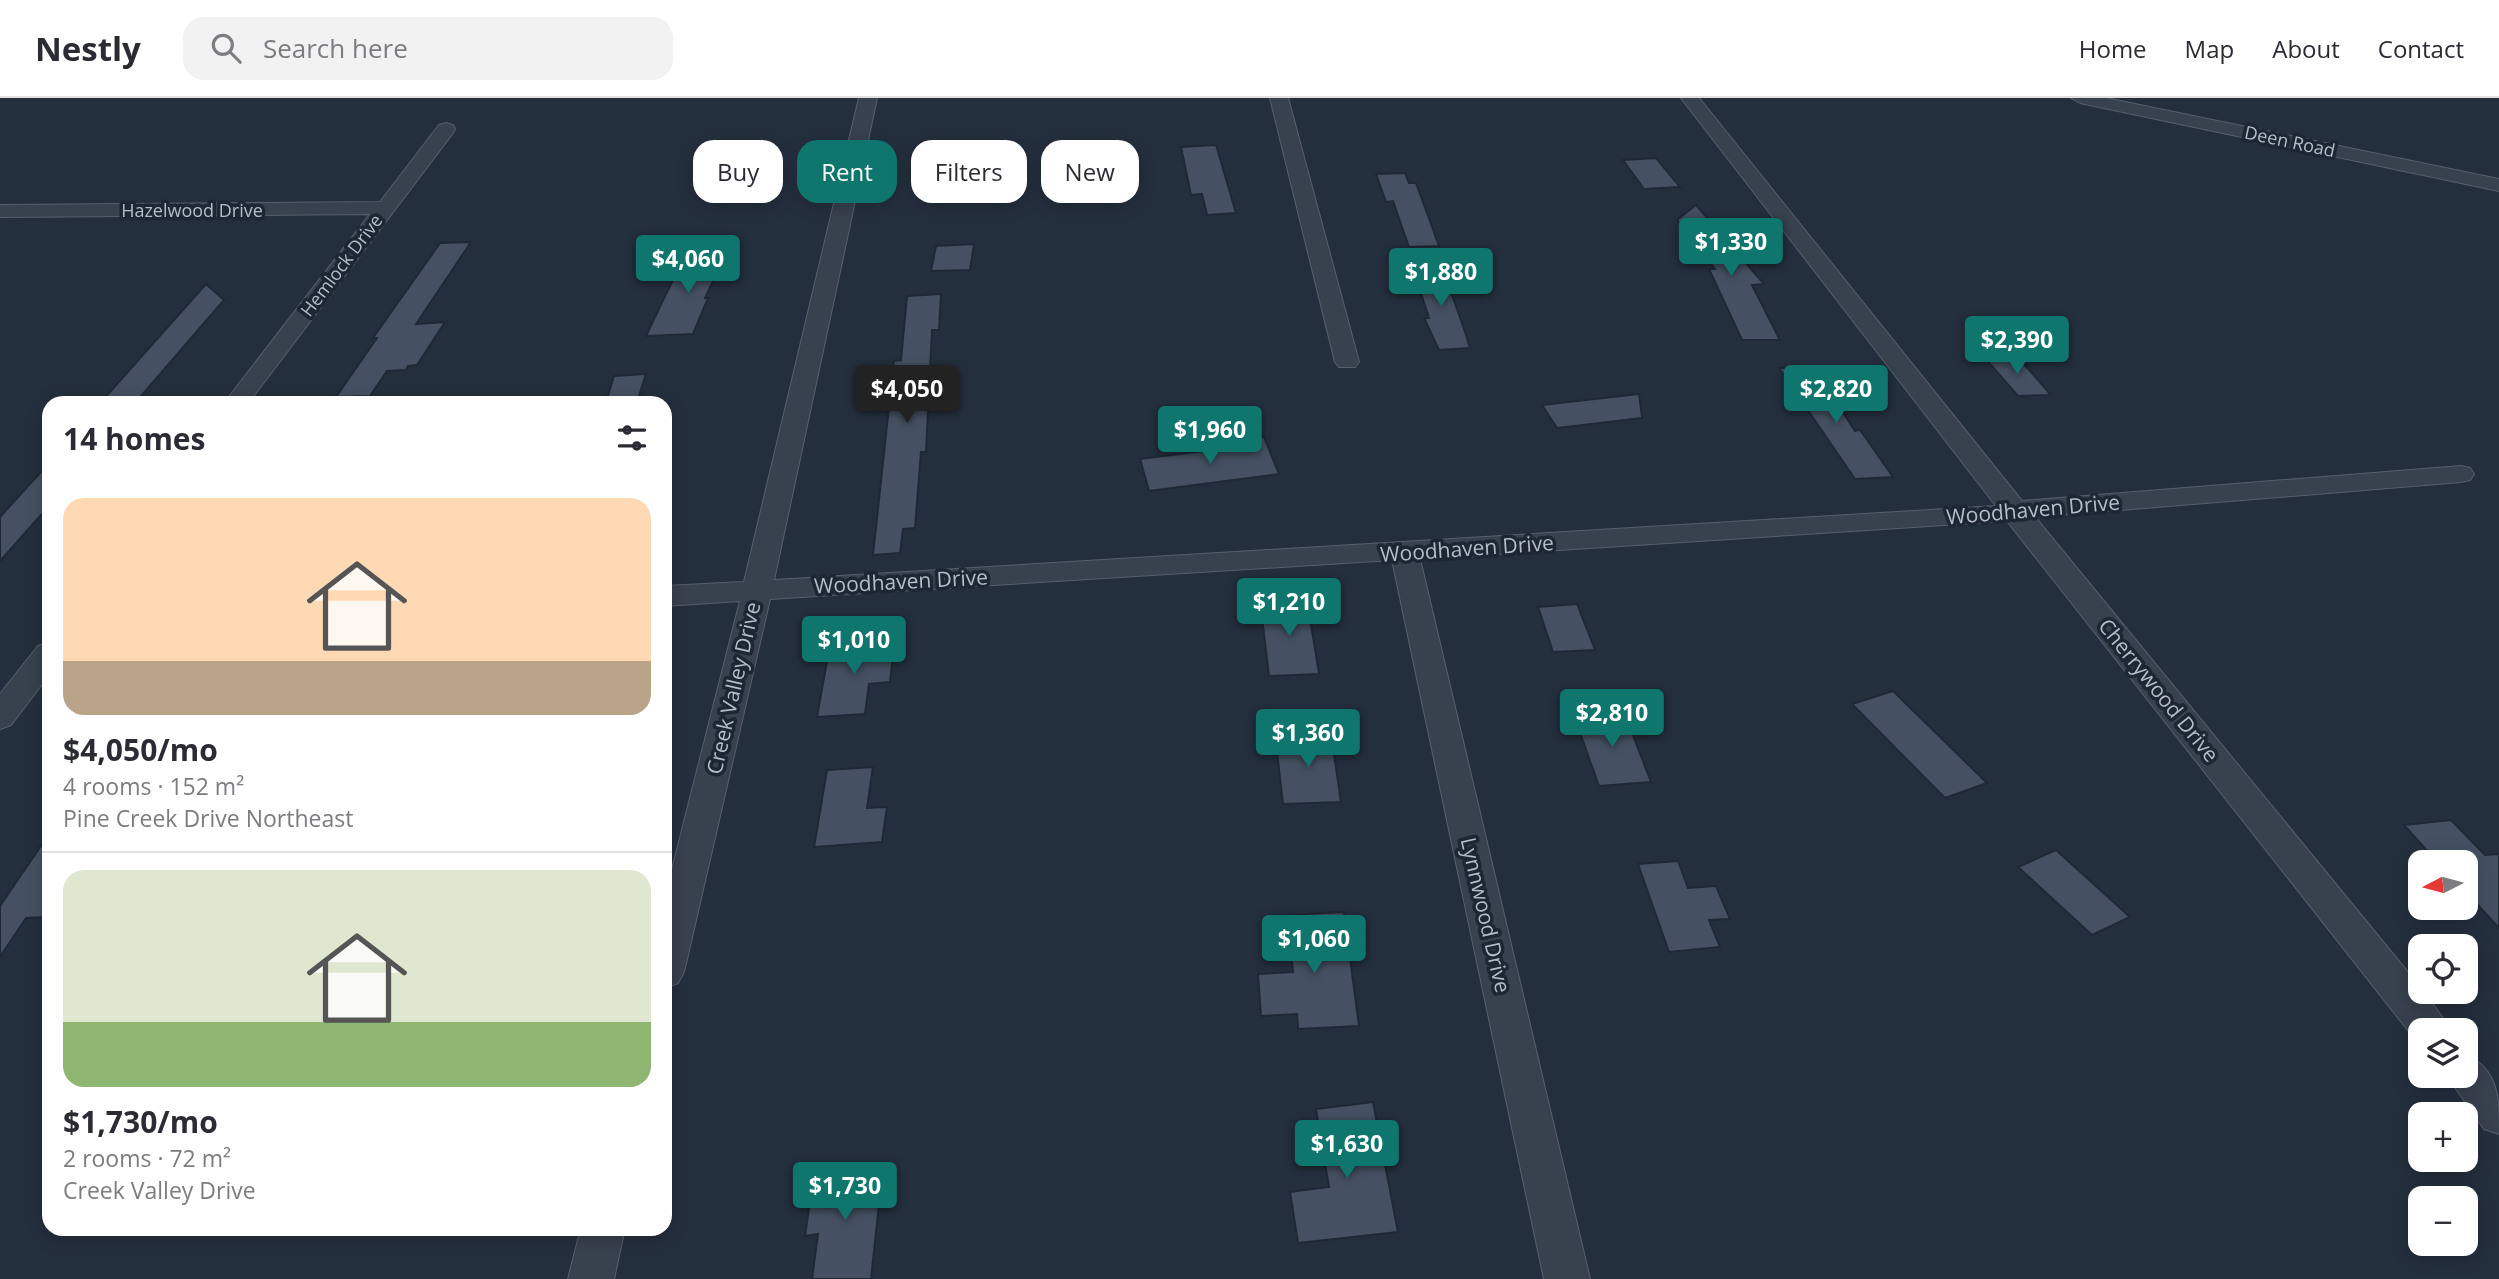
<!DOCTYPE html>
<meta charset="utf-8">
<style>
:root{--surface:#fff;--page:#f2f2f3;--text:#2b2b33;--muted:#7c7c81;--line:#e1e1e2;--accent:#0f766e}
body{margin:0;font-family:"Open Sans",sans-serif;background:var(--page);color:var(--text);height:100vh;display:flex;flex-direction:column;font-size:26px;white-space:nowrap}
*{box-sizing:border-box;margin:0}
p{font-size:23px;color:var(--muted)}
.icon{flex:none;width:38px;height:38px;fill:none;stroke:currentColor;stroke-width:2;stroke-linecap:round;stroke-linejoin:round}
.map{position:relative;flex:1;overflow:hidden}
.drawer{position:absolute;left:42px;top:298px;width:630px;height:840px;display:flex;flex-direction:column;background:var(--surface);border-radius:21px;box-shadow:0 4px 18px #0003}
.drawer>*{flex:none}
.guide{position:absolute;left:693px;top:42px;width:665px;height:63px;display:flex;gap:14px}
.needle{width:46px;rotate:264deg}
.controls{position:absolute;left:2408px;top:752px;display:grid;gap:14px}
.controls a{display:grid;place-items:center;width:70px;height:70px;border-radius:14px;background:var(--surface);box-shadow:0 4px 18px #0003;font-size:35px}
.price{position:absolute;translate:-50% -60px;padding:0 16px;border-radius:7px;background:var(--accent);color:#fff;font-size:23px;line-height:46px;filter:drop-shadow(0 2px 4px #0008)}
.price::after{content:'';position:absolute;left:50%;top:42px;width:21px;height:16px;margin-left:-10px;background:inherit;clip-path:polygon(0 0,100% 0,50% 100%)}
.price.on{background:#222;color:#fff}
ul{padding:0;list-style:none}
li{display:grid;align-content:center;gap:14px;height:371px;padding:0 21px}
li+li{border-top:2px solid var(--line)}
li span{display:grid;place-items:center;height:217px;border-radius:21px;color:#555}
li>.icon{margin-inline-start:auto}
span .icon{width:126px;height:126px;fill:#fffc;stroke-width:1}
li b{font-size:30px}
h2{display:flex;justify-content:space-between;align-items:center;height:84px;padding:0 21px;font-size:30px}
.pill{padding:0 24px;border-radius:21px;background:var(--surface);box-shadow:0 4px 18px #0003;font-size:24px;line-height:63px}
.pill.on{background:var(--accent);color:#fff}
header{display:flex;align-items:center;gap:42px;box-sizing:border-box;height:98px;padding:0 35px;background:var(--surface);border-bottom:2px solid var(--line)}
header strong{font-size:33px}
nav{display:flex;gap:38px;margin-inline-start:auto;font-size:24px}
.search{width:490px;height:63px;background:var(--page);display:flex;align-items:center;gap:18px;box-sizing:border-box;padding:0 24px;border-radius:21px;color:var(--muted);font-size:26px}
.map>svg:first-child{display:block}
.building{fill:#455162;stroke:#1f2835;stroke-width:2}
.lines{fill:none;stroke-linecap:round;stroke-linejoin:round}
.minor-casing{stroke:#565f6c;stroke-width:2}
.minor{fill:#38414e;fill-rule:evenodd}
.labels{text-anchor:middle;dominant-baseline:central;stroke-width:7;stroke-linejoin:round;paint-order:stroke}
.far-street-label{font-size:18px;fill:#b4bcc9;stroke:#1d2633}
.street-label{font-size:21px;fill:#b4bcc9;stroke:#1d2633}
</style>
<header>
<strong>Nestly</strong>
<div class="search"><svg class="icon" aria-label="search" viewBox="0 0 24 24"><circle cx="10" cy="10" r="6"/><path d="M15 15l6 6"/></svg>Search here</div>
<nav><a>Home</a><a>Map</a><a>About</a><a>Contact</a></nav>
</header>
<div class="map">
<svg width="2499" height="1181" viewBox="0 0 2499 1181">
<rect width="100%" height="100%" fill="#242f3e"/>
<g class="building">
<path d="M1216,47l20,68 -29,2 -5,-21 -11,1 -10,-48z"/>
<path d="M1656,60l24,29 -36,2 -21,-29z"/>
<path d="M1405,75l4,10h7l23,63 -30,1 -16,-46 -7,1 -10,-28z"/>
<path d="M1696,107l68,79 -12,1 28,55h-38l-33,-71h6l-38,-49z"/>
<path d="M471,144l-55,82 29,-2 -28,43 -9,1 -2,4 -19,1 -17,25 -34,1 41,-59h-4l67,-95z"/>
<path d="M974,146l-4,26 -39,1 5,-25z"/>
<path d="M697,152h31l-23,48h3l-15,36 -47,2 33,-69h9z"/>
<path d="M1441,166l23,65 6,19 -31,2 -15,-32h5l-17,-53z"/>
<path d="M206,186l18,16 -88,102h-35z"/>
<path d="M941,196l-2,36h-7l-6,122h-5l-6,76 -12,1 -3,24 -27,2 21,-194 7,-1 6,-64z"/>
<path d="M2016,257l35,40 -33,1 -34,-39z"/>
<path d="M1813,269l42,64 5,-1 33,47 -38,2 -76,-111z"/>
<path d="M646,276l-9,28h-31l8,-26z"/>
<path d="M1639,296l3,24 -85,10 -15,-23z"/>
<path d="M1264,339l15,37 -130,17 -9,-32 96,-12 -2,-6z"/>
<path d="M49,365v43l-49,55v-44z"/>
<path d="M1307,501l12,75 -50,2 -9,-75z"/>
<path d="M1577,506l18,46 -42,2 -15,-45z"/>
<path d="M895,542l-5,42 -21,2 -4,30 -48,3 13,-73z"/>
<path d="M1893,593l94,92 -42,15 -93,-94z"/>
<path d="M1624,614l27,70 -52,4 -25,-70z"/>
<path d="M1331,635l10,69 -58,2 -8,-69z"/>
<path d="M873,669l-6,41 20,-1 -5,35 -68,5 13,-77z"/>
<path d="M2451,722l34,35 14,-1v74l-33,-36v-29h-28l-34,-38z"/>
<path d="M49,736v83l-23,1 -26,39v-51z"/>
<path d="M2056,752l74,67 -38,18 -74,-68z"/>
<path d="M1678,763l10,27 28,-2 14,33 -21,1 11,27 -51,5 -31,-88z"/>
<path d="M1344,814l15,114 -61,3 -1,-15 -36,2 -3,-42 35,-2 -6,-57z"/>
<path d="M1373,1004l25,130 -100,11 -8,-51 39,-5 -13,-78z"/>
<path d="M883,1069l-12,112h-59l6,-45 -13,2 9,-63z"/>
</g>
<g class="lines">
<defs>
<g id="minor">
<path d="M859,0h18l-103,482 1222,-74 -315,-408h18l323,403 439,-35 9,2 4,6 -4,6 -9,2 -426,35 385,470v5h4l28,39h-32l-2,12 -411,-522 -587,38 170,720h-46l-152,-719 -622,39 -86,373 -6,11 -13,5v-91l75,-296 -75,5v-20l79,-4z"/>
<path d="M1270,0h18l71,264 -4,5h-16l-4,-5z"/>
<path d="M2071,0h35l393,81v12l-419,-88z"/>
<path d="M446,25l7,2 2,4 -2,4 -204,269h-24l145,-188 -370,3v-12l380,-3 59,-77z"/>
<path d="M49,544v33l-38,50 -11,4v-35l38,-48z"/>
<path d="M2466,957c33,15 33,43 33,79l-15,-5 -37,-53h19z"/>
<path d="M581,1130h44l-11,51h-46z"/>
</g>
</defs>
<use href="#minor" class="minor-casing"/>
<use href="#minor" class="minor"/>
</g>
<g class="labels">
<g class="far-street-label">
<text transform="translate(2290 43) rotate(12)">Deen Road</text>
<text x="192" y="112">Hazelwood Drive</text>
<text transform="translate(341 167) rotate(-53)">Hemlock Drive</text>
</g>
<g class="street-label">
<text transform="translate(2033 411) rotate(-5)">Woodhaven Drive</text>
<text transform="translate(1467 450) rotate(-4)">Woodhaven Drive</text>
<text transform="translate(901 483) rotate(-3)">Woodhaven Drive</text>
<text transform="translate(733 590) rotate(-77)">Creek Valley Drive</text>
<text transform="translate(2159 592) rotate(51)">Cherrywood Drive</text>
<text transform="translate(1486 817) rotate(77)">Lynnwood Drive</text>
</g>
</g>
</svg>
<div class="controls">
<a><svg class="needle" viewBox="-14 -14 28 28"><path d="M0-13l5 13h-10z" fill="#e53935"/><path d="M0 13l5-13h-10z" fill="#7c7c81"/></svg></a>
<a><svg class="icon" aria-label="locate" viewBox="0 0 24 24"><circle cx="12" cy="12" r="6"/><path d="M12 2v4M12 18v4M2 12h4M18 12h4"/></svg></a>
<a><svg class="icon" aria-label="layers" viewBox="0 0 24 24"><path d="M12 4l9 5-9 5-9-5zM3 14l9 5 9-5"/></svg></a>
<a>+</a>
<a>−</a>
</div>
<b class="price" style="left:1731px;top:180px">$1,330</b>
<b class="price" style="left:688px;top:197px">$4,060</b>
<b class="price" style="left:1441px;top:210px">$1,880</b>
<b class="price" style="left:2017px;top:278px">$2,390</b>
<b class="price on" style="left:907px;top:327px">$4,050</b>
<b class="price" style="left:1836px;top:327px">$2,820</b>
<b class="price" style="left:1210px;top:368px">$1,960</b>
<b class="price" style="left:1289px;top:540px">$1,210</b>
<b class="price" style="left:854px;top:578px">$1,010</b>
<b class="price" style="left:1612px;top:651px">$2,810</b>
<b class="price" style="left:1308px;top:671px">$1,360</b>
<b class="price" style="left:1314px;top:877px">$1,060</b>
<b class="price" style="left:1347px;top:1082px">$1,630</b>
<b class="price" style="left:845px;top:1124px">$1,730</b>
<div class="guide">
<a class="pill">Buy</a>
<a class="pill on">Rent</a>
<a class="pill">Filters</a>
<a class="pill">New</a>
</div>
<section class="drawer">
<h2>14 homes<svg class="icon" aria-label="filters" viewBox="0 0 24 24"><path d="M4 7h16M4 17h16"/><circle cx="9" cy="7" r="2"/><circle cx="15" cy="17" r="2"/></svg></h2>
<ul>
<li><span style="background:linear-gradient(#ffd9b3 75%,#b9a48a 0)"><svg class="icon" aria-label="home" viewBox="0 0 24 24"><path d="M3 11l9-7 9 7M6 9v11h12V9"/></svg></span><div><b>$4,050/mo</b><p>4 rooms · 152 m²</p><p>Pine Creek Drive Northeast</p></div></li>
<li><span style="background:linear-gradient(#dfe7d0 70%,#8fb573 0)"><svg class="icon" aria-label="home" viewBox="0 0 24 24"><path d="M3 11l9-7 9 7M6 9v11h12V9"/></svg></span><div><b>$1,730/mo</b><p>2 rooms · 72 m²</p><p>Creek Valley Drive</p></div></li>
</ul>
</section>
</div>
